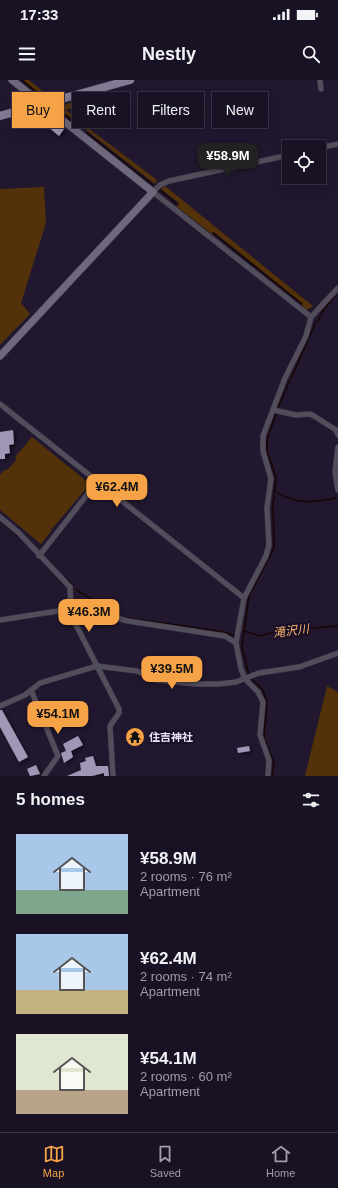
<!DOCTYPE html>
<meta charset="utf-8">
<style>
:root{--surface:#191224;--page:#262031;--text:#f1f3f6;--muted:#9f9ea6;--line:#373241;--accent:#f6a246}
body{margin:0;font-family:Helvetica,"Noto Sans JP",sans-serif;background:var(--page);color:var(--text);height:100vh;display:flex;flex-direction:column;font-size:15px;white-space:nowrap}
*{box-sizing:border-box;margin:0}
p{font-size:13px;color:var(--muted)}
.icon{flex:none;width:22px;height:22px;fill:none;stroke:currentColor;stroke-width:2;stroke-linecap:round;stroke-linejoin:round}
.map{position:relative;height:696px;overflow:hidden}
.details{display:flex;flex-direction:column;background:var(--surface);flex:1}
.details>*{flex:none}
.guide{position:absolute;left:12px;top:12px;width:314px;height:36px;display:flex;gap:8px}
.fabs{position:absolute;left:282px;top:60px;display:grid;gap:8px}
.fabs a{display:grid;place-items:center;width:44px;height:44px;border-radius:0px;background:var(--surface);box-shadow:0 4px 16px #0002,0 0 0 1px var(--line);font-size:20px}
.price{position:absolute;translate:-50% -34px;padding:0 9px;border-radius:8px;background:var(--accent);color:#111;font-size:13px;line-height:26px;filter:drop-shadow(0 1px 2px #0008)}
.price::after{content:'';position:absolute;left:50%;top:24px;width:12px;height:9px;margin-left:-6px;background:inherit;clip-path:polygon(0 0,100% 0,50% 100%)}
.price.active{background:#222;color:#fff}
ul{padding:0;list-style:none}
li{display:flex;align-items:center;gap:12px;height:100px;padding:0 16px}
li span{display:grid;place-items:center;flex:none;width:112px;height:80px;border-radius:0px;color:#555}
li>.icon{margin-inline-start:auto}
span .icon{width:48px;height:48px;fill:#fffc;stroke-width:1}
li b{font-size:17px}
h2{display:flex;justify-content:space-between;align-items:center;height:48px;padding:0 16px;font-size:17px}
.chip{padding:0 14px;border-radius:0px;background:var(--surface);box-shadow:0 4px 16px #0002,0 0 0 1px var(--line);font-size:14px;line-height:36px}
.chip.active{background:var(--accent);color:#111}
.status{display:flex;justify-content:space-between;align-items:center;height:28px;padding:0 20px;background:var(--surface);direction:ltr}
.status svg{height:11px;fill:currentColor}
header{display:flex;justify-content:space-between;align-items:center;height:52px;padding:0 16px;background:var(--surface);font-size:18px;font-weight:800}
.menu{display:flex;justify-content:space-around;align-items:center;height:56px;border-top:1px solid var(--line);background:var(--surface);font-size:11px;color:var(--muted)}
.menu a{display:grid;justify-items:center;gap:2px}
.menu .active{color:var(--accent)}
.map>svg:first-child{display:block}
.green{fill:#53320a}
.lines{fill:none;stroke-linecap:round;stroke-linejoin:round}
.stream{stroke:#180500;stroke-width:1.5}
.building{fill:#a096b5;filter:url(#shadow)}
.street-casing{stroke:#3d344b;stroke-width:6}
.secondary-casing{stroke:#3d344b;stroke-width:8}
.primary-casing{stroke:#3d344b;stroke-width:9}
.street{stroke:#514d5a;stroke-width:5}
.secondary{stroke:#6e687c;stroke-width:7}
.primary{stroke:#857c96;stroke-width:8}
.labels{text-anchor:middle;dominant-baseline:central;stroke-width:4;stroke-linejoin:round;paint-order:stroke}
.poi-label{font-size:11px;font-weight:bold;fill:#e8e3f4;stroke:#180e26;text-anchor:start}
.water-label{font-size:12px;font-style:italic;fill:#feb66c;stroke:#180e26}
</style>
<div class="status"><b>17:33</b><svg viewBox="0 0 49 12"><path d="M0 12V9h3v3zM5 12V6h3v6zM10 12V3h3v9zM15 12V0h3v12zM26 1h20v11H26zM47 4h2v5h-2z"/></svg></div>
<header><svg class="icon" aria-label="menu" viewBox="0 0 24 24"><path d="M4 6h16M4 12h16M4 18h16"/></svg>Nestly<svg class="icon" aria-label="search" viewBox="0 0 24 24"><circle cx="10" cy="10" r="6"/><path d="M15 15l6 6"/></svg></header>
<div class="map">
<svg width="338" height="696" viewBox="0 0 338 696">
<defs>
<filter id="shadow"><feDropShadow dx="2" dy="2" stdDeviation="2" flood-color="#0009"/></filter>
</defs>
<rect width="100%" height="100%" fill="#211830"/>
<g class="green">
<path d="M23,0h6l21,17 -7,2z"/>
<path d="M83,19l6,23 -17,-14 -6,2 13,10 -1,4 -21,-17z"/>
<path d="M88,48l69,52 -2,4 -69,-54z"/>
<path d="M165,106l148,120 -6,4 -6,-5 1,-2 -88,-71 -2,2 -36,-28 3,-3 -18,-14z"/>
<path d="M44,107l2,36 -25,80 9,11 -30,31v-156z"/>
<path d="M32,357l58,47 -38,45 -7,-5 7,6 -11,14 -41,-34v-35l3,-4 5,-2 9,-10 -2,-2z"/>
<path d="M327,606l11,6v84h-33z"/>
</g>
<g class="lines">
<g class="stream">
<path d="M22,0l21,17"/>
<path d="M56,27l21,18"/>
<path d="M86,52l67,53"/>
<path d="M160,110l18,15"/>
<path d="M213,153l89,71"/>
<path d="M318,241l4,-9 16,-20"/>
<path d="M275,411c18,13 39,12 61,7"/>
<path d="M0,440l18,16"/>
<path d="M65,498l6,5"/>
<path d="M76,509c10,10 30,13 37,24"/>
<path d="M122,537l102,15 10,4"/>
<path d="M244,551l16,5 17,-5 61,-5"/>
<path d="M249,595l-7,-28 7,-51 25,-48 -1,-44 3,-26 -9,-28v-10l12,-35 37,-83"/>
<path d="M251,598l12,12 4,12 -3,35 10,26 -2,13"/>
</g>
</g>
<g class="building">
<path d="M47,35l17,14 -5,7 -17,-14z"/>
<path d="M13,350l1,14 -5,1 1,8 -5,1v5h-5v-27z"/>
<path d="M0,630h2l26,47 -9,5 -19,-35z"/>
<path d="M78,656l5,9 -12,6 2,6 -9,6 -3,-10 5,-2 -3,-7z"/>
<path d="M249,666l1,5 -12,2 -1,-5z"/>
<path d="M93,676l3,10h12l1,10h-5v-3l-12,3h-25l14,-6 -1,-7 6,-2 -1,-3z"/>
<path d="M36,685l4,9 -10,2 -3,-7z"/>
</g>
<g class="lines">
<defs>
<g id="street">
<path d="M320,0l1,9"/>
<path d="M319,68l19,-4"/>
<path d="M289,75l-120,26 -9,4 -7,7 158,125"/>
<path d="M0,324l244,194"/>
<path d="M273,330l23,5 14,-1 4,2 22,14 2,5"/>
<path d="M338,367l-3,25 3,18"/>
<path d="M0,437l19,16 51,54 1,22 3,12 45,88v4l-9,13 3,50"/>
<path d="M39,476l58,-74"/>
<path d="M0,540l71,-11 23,3 34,9 97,15 11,7"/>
<path d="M31,610l27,66 -14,20"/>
<path d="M0,626l25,-11 15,-12 57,-17 40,5 19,9 41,4h22l17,-2 23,-9 40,-6 39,-14"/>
<path d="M268,696l1,-16 -9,-25 3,-33 -5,-10 -13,-13 -4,-10 -5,-26 8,-45 22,-42 3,-11 -2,-37 4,-29 -8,-28v-15l22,-58 21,-42 5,-19 27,-29"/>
</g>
<path id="secondary" d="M0,276l153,-164 -141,-112"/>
<path id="primary" d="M0,36l130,-36"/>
</defs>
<use href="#street" class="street-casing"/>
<use href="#secondary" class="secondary-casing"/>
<use href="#primary" class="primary-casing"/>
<use href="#street" class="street"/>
<use href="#secondary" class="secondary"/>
<use href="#primary" class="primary"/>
</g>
<defs>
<symbol id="temple-disc" viewBox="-11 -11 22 22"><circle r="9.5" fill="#f6a246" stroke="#180e26"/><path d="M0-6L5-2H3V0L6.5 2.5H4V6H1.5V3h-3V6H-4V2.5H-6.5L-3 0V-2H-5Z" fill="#111"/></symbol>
</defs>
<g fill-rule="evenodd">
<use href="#temple-disc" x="124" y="646" width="22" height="22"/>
</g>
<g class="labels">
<g class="poi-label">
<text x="149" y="657">住吉神社</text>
</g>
<g class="water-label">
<text transform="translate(291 551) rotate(-7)">滝沢川</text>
</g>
</g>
</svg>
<div class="fabs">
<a><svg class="icon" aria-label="locate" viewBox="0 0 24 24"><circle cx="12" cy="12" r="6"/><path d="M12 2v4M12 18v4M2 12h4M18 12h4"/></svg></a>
</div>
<b class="price active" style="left:228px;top:97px">¥58.9M</b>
<b class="price" style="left:117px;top:428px">¥62.4M</b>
<b class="price" style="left:89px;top:553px">¥46.3M</b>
<b class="price" style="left:172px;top:610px">¥39.5M</b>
<b class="price" style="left:58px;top:655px">¥54.1M</b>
<div class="guide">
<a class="chip active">Buy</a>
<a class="chip">Rent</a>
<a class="chip">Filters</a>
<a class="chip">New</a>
</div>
</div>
<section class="details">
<h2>5 homes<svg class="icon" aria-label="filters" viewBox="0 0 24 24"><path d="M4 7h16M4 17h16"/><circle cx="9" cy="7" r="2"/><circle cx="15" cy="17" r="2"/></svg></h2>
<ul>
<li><span style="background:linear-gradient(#a9c7e8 70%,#7fa58c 0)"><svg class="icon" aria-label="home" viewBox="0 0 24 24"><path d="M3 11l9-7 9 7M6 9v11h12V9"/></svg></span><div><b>¥58.9M</b><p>2 rooms · 76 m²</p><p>Apartment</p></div></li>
<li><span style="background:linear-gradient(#a9c7e8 70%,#c2b280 0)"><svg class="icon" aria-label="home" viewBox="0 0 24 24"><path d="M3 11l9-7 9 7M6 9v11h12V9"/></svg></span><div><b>¥62.4M</b><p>2 rooms · 74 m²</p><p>Apartment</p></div></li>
<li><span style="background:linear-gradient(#dfe7d0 70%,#b9a48a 0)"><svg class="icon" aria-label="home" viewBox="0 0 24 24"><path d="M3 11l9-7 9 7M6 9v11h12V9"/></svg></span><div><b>¥54.1M</b><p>2 rooms · 60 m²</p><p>Apartment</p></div></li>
</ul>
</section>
<nav class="menu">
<a class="active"><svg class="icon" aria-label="map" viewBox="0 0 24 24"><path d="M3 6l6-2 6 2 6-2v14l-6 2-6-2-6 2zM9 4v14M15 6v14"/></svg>Map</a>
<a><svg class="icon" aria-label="saved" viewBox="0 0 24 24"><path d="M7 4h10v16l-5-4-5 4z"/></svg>Saved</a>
<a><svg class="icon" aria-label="home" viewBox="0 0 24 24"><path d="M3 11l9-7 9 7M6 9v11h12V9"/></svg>Home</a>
</nav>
